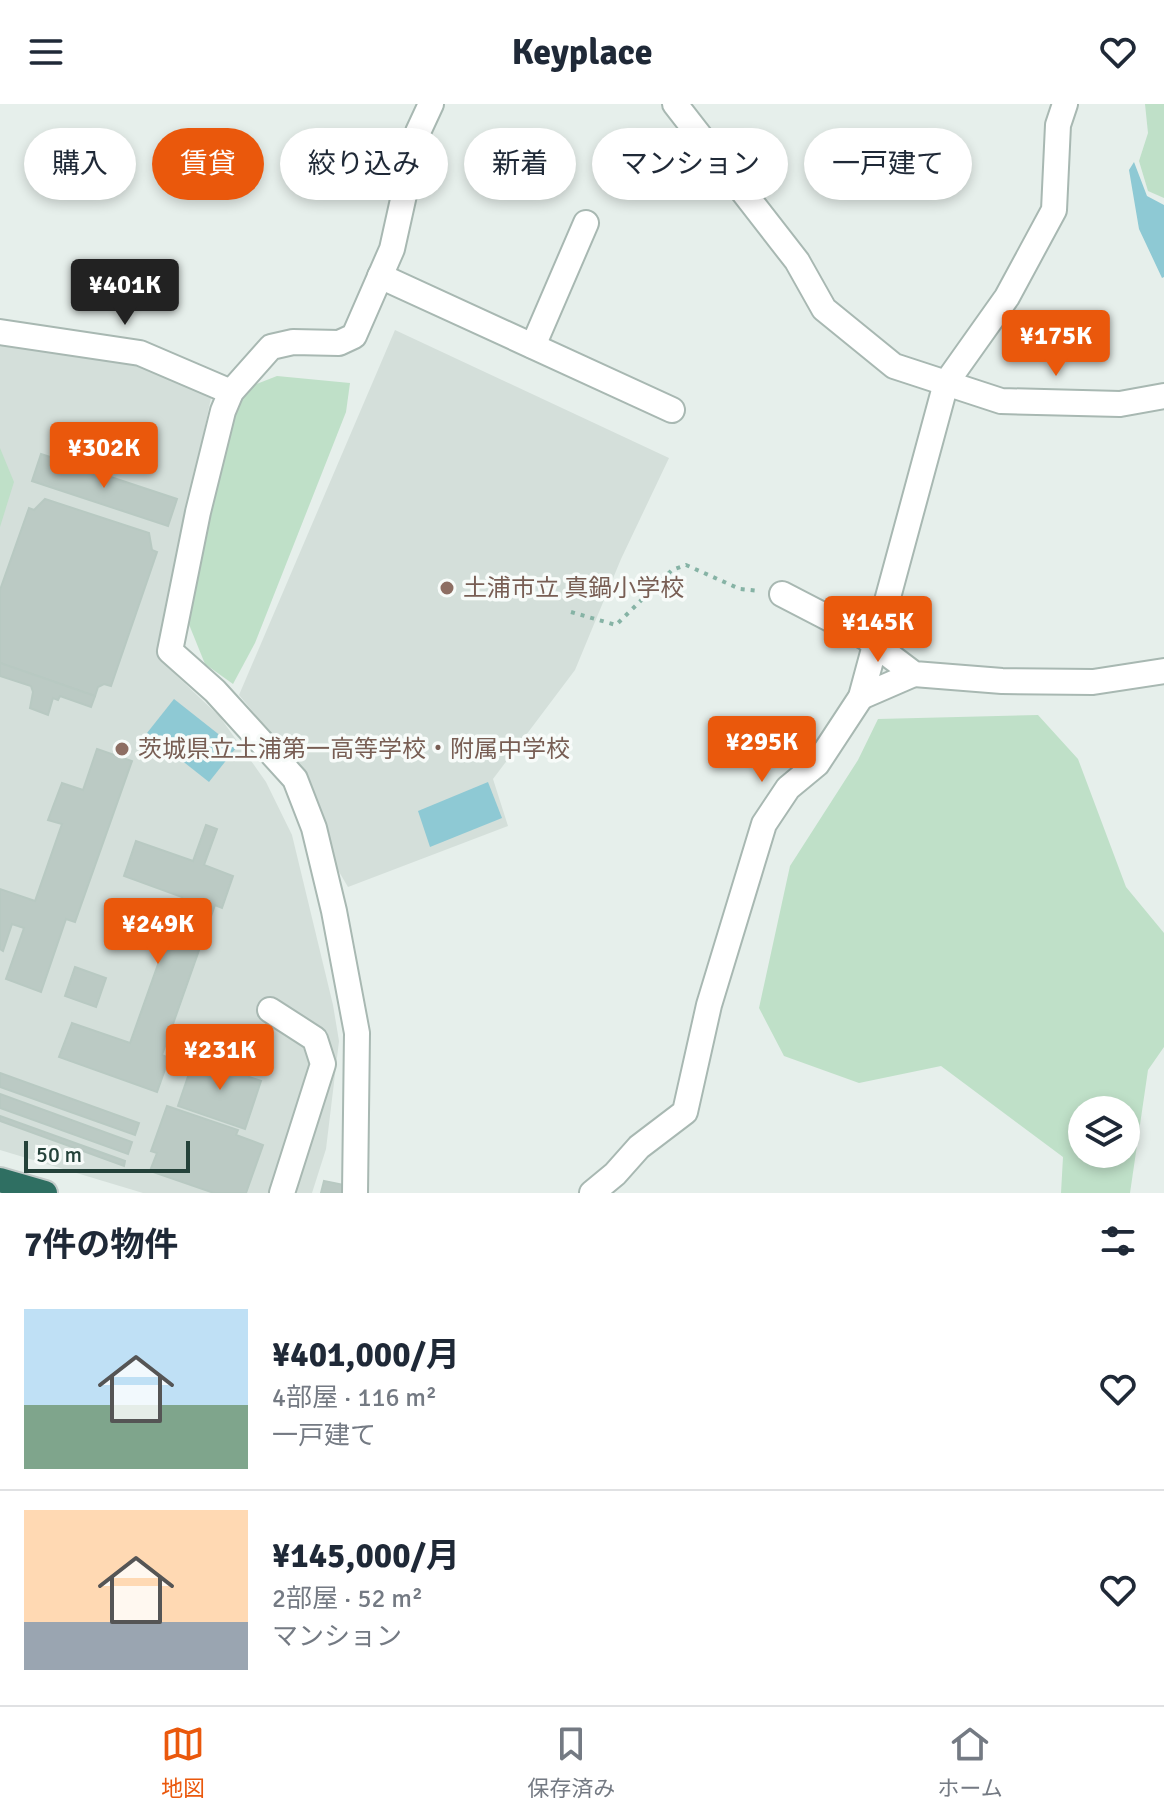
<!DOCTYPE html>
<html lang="ja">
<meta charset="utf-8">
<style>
:root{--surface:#fff;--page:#f6f6f7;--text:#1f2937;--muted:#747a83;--line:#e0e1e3;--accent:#ea580c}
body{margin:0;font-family:Signika,"Noto Sans JP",sans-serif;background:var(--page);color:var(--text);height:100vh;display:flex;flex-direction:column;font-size:30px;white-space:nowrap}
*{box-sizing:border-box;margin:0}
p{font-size:26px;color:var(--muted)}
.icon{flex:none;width:44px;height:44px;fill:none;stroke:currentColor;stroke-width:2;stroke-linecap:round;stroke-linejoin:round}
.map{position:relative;height:1089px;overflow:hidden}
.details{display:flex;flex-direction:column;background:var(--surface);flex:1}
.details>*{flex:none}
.hud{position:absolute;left:24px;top:24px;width:1116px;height:72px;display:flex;gap:16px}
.controls{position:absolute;left:1068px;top:992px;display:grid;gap:16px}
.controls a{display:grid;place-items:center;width:72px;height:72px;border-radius:50%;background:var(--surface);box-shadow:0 4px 12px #0003;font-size:40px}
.scale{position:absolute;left:24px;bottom:20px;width:166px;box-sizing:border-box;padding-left:8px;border:4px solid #24423a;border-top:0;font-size:22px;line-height:28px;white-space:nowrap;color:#24423a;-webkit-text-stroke:6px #f7fbf9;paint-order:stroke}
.price{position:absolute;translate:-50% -68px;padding:0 18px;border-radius:8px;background:var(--accent);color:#fff;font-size:26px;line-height:52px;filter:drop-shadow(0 2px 4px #0008)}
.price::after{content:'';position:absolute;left:50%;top:48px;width:24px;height:18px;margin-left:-12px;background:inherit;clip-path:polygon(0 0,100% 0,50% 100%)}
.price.on{background:#222;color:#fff}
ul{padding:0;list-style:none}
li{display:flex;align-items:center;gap:24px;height:200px;padding:0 24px}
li+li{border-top:2px solid var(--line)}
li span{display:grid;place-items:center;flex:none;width:224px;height:160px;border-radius:0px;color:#555}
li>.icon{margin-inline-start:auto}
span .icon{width:96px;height:96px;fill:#fffc;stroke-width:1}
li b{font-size:34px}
h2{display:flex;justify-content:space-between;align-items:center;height:96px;padding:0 24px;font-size:34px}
.tag{padding:0 28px;border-radius:36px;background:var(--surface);box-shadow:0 4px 12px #0003;font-size:28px;line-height:72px}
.tag.on{background:var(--accent);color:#fff}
header{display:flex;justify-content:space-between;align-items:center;height:104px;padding:0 24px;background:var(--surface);font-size:36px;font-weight:800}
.tabs{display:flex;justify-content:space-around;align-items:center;height:112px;border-top:2px solid var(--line);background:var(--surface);font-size:22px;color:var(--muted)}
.tabs a{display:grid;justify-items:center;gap:4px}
.tabs .on{color:var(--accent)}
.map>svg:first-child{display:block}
.built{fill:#d4dfda}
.green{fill:#bfe0c8;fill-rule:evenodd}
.water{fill:#8ec9d4}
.building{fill:#bbcac4;stroke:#b8c9c2;stroke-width:2}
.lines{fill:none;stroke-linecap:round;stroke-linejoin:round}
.minor-casing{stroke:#a8b8b2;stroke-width:28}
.highway-casing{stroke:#c2cac8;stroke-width:28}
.path{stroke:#86b3a5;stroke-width:4;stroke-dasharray:4 6;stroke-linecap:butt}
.minor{stroke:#fff;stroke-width:24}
.highway{stroke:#2f6f62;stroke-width:24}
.education-dot{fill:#8d6e63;stroke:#f7fbf9;stroke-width:3}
.labels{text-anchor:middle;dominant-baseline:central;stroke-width:7;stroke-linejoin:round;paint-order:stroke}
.education-label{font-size:24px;fill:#785e54;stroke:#f7fbf9;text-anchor:start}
</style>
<header><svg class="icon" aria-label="menu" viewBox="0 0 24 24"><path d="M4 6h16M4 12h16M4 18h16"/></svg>Keyplace<svg class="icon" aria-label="heart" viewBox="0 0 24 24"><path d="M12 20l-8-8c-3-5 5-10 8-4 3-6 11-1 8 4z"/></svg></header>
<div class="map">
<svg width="1164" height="1089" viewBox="0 0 1164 1089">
<rect width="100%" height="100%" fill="#e6efeb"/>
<g class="built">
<path d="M395,226l274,128 -48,101 -46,111 -82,109 15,47 -160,61 -10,-17 -10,-36 -40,-80 -49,-59z"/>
<path d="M0,238l136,16 76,35 -55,264 63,60 46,65 26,53 41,170 6,36 -13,108 -14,44h-169l-143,-43z"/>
</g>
<g class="green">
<path d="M1145,0h19v94l-16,-7 -9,-30 9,-28z"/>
<path d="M277,272l73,7 -4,29 -91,231 -22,41 -28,-20 -17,-42 13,-93 37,-126 16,-18z"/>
<path d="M0,344l14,34 -14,45z"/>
<path d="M1038,611l40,44 48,128 38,46v114l-16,23 -18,123h-69l2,-36 -122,-91 -82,17 -75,-27 -25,-48 31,-142 68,-106 20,-41zM1082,1006h44v44h-44z"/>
</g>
<g class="water">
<path d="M1134,58l13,34 17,9v72l-2,1 -23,-49 -10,-59z"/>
<path d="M174,595l62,49 -27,34 -62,-49z"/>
<path d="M488,678l14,36 -72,29 -12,-36z"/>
</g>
<g class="building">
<path d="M41,350l136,45 -9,27 -136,-45z"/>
<path d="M45,395l104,34 3,17 5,2 -46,134 -7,-2 -6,3 -3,9 -95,-33v-73l29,-82 5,2z"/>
<path d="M0,559l95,33 -4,11 -31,-11 -2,4 -5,-2 -5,17 -18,-7 3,-16 -2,-6 -31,-10z"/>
<path d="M97,645l35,12 -57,161 -9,-3 -25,73 -35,-13 18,-51 -12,-4 -9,27 -3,-2v-60l35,12 27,-77 -14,-4 14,-37 21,7z"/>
<path d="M206,721l11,4 -13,36 29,11 -11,32 -7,-3 -53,150 7,3 -12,34 -98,-35 13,-34 58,20 52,-146 -58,-21 12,-35 57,20z"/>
<path d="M75,863l31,11 -10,29 -31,-11z"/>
<path d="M210,952l41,15 -2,6 12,4 -16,48 -67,-23 16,-47 14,4z"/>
<path d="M0,969l139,50 -4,12 -135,-48z"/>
<path d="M0,990l132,48 -4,12 -128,-46z"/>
<path d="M167,1002l71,24 -2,5 27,10 -17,48h-32l-64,-22 7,-18 -6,-2z"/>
<path d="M0,1012l125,45 -1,5 -124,-45z"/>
<path d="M324,1077l20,4 -1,8h-22z"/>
</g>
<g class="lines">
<defs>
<g id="minor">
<path d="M675,0l122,157 27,48 70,57 107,35 119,3 44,-8"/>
<path d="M380,172l292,134"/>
<path d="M0,228l140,21 91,39"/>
<path d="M533,242l53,-123"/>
<path d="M782,490l83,43 49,37 88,7 91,1 71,-11"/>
<path d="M861,593l53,-23"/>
<path d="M270,906l45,29 8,25 -41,129"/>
<path d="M355,1089l2,-160 -23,-122 -20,-83 -19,-49 -80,-88 -45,-40 28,-139 25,-101 8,-19 40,-45 22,-5 46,1 15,-7 38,-87 26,-117 13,-28"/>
<path d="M592,1089l23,-19 24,-27 46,-35 24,-107 55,-181 24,-36 29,-24 44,-67 85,-314 61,-86 47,-87 4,-85 7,-21"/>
</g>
<path id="highway" d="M0,1076l45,13"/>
</defs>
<use href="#minor" class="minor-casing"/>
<use href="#highway" class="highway-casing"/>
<path class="path" d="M571,508l45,13 56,-55 14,-5 54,24 20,2"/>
<use href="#minor" class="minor"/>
<use href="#highway" class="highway"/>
</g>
<g class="education-dot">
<circle cx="447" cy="484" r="8"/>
<circle cx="122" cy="645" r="8"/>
</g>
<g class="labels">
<g class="education-label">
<text x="463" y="484">土浦市立 真鍋小学校</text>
<text x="138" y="645">茨城県立土浦第一高等学校・附属中学校</text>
</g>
</g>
</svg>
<div class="controls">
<a><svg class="icon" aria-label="layers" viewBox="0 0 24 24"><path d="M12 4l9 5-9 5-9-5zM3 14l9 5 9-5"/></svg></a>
</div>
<div class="scale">50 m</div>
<b class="price on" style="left:125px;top:223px">¥401K</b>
<b class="price" style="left:1056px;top:274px">¥175K</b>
<b class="price" style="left:104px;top:386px">¥302K</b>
<b class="price" style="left:878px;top:560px">¥145K</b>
<b class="price" style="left:762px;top:680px">¥295K</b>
<b class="price" style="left:158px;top:862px">¥249K</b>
<b class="price" style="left:220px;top:988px">¥231K</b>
<div class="hud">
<a class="tag">購入</a>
<a class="tag on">賃貸</a>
<a class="tag">絞り込み</a>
<a class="tag">新着</a>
<a class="tag">マンション</a>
<a class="tag">一戸建て</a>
</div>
</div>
<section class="details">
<h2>7件の物件<svg class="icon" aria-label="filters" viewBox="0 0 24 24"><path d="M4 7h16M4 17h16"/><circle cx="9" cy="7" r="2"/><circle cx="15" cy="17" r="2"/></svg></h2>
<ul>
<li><span style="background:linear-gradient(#bfe0f5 60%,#7fa58c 0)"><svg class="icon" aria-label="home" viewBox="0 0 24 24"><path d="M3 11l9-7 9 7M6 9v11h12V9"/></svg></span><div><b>¥401,000/月</b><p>4部屋 · 116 m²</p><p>一戸建て</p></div><svg class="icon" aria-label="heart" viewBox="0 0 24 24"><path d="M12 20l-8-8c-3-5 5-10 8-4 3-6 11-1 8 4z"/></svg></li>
<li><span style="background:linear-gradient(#ffd9b3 70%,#9aa5b1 0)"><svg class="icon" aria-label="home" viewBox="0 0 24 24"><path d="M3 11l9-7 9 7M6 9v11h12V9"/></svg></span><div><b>¥145,000/月</b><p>2部屋 · 52 m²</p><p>マンション</p></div><svg class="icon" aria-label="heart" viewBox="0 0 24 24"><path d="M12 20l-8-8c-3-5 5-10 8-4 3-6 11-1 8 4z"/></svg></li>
</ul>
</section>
<nav class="tabs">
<a class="on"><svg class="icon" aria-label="map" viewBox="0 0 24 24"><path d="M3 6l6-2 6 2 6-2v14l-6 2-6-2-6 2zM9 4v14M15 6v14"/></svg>地図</a>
<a><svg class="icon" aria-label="saved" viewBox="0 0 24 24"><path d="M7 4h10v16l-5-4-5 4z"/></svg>保存済み</a>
<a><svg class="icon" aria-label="home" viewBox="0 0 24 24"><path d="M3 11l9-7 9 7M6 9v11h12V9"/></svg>ホーム</a>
</nav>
